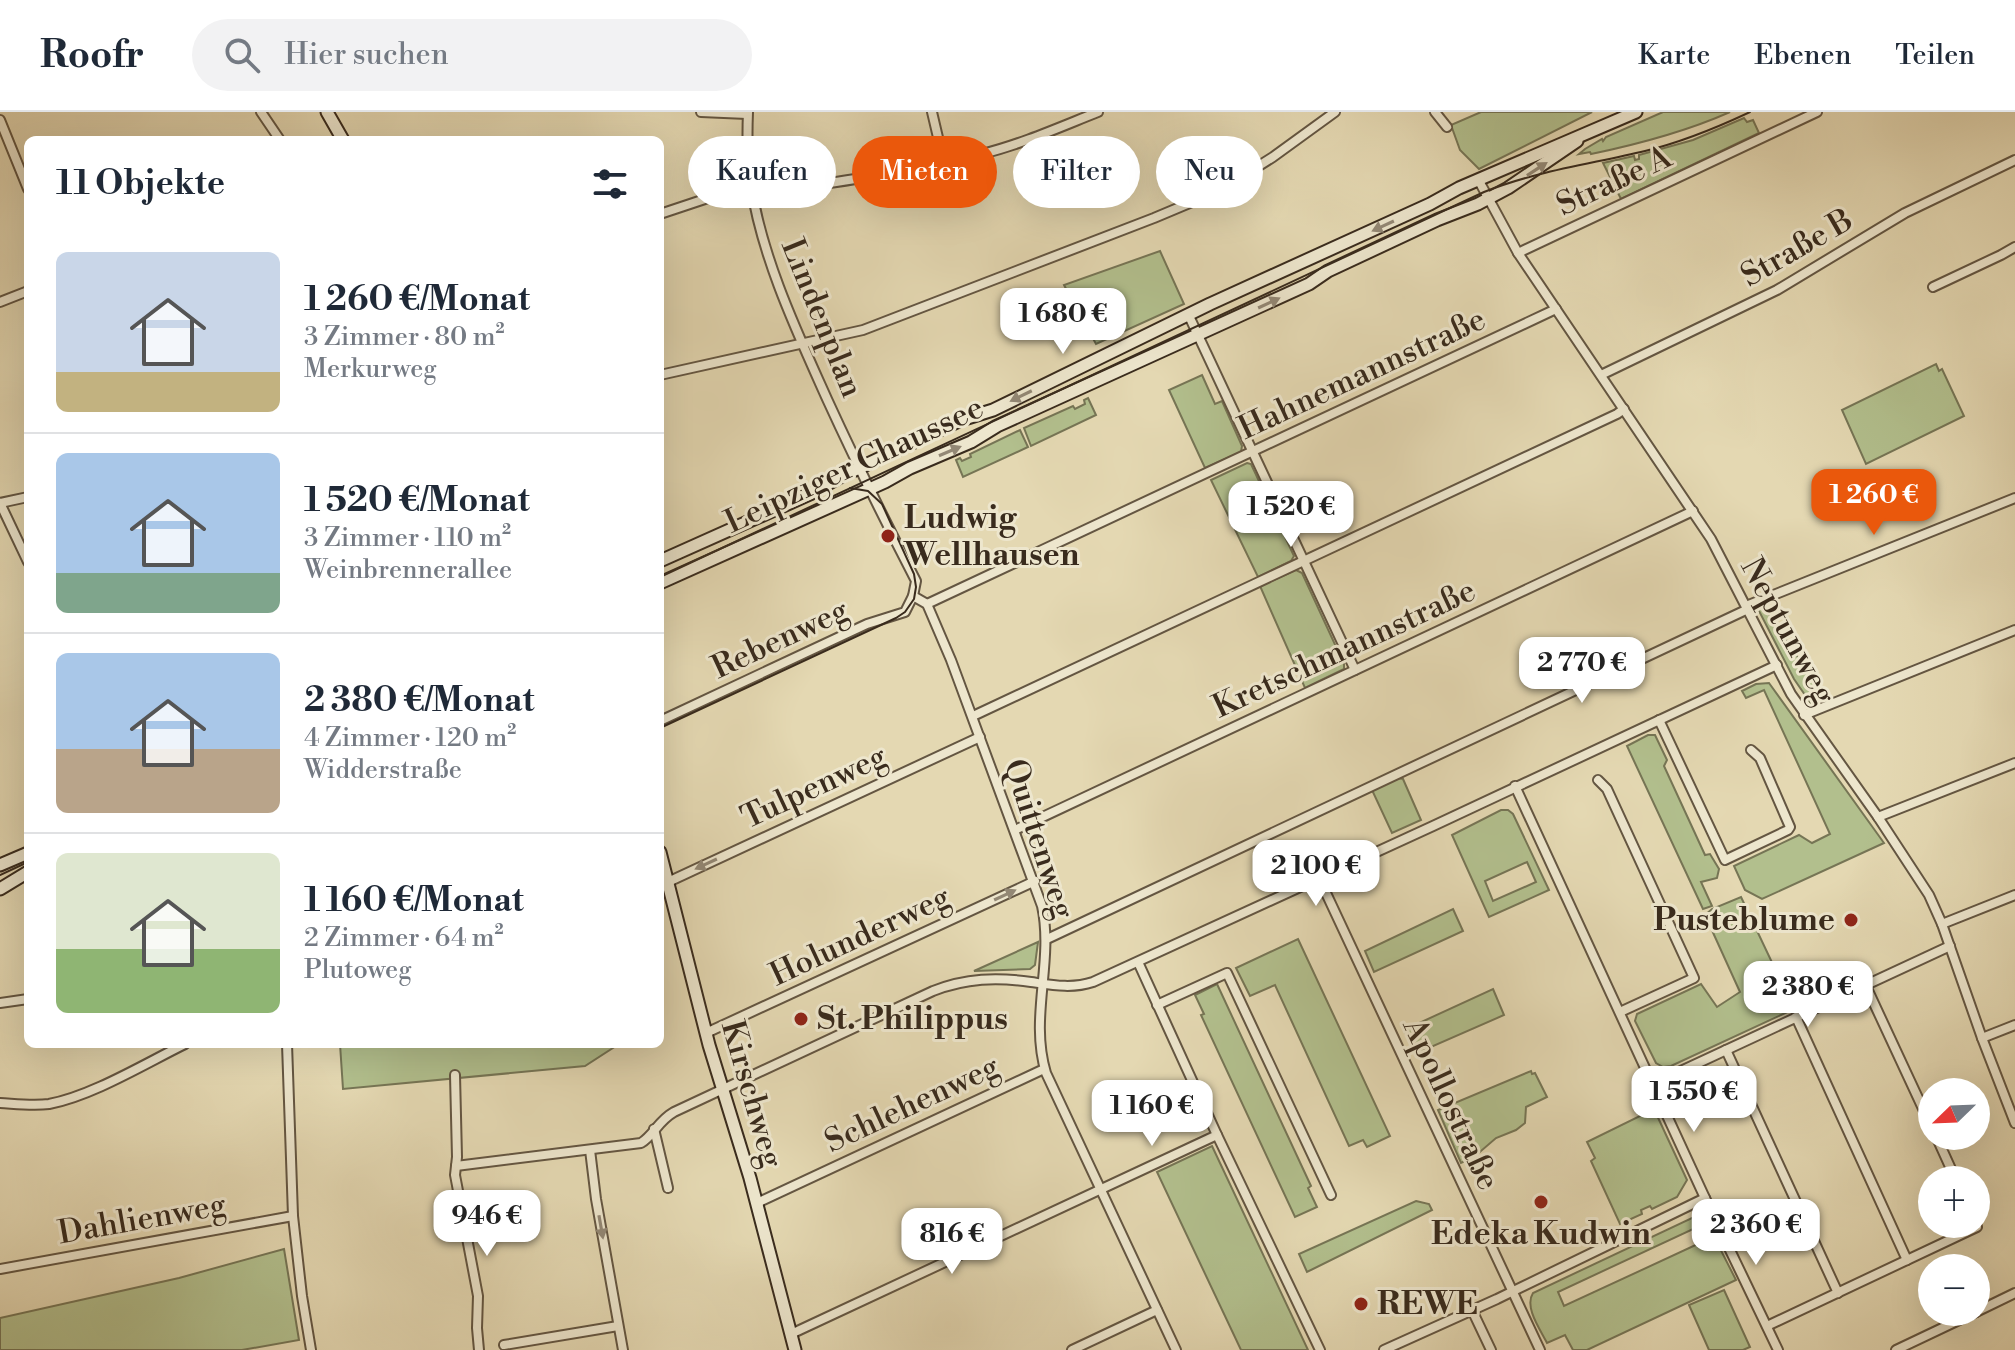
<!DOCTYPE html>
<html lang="de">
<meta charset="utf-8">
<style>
:root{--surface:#fff;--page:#f2f2f3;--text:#1f2937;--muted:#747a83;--line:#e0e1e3;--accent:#ea580c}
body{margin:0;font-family:"Libre Bodoni",serif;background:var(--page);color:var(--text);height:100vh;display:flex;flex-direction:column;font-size:30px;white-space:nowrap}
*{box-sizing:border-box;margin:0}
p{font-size:26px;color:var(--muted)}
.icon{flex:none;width:44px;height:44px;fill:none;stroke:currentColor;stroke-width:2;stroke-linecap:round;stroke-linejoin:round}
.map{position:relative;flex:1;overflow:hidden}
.panel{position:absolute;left:24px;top:24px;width:640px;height:912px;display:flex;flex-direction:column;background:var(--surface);border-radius:12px;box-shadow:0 8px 32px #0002}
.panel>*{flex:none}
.banner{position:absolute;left:688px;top:24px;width:760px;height:72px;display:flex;gap:16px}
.needle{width:52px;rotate:247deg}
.fabs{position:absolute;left:1918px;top:966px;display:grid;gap:16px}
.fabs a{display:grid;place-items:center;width:72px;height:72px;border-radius:50%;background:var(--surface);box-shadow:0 8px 32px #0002;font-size:40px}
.price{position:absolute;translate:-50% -68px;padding:0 18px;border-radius:16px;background:#fff;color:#222;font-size:26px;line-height:52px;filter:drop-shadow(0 2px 4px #0008)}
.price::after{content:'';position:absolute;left:50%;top:48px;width:24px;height:18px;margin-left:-12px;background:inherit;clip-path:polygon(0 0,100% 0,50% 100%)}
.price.on{background:var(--accent);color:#fff}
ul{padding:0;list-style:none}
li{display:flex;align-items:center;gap:24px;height:200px;padding:0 32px}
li+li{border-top:2px solid var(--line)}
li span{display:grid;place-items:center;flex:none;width:224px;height:160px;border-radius:12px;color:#555}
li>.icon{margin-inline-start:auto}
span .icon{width:96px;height:96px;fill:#fffc;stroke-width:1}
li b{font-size:34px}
h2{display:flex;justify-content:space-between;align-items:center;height:96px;padding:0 32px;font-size:34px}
.tag{padding:0 28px;border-radius:36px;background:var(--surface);box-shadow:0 8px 32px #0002;font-size:28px;line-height:72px}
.tag.on{background:var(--accent);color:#fff}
header{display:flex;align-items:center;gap:48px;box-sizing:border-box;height:112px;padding:0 40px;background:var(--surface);border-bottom:2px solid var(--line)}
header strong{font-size:38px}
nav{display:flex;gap:44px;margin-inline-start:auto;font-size:28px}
.search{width:560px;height:72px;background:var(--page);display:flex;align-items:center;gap:20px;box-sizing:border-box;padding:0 28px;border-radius:44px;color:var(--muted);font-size:30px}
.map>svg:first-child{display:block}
.green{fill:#b2bf8d;stroke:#767555;stroke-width:2;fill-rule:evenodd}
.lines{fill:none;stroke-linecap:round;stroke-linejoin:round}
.street-casing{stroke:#645642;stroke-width:12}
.secondary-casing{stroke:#392b1d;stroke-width:15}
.street{stroke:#ede6cd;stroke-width:8}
.secondary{stroke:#ede6cd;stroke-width:11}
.tram{stroke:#392b1d;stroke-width:2}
.oneway{fill:#938875}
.poi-dot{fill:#8f2418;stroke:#ede6cd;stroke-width:3}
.labels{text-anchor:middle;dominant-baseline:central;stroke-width:6;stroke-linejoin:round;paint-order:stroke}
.street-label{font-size:32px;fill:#392b1d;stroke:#ede6cd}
.poi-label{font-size:32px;font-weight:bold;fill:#392b1d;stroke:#ede6cd;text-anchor:start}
</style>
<header>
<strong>Roofr</strong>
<div class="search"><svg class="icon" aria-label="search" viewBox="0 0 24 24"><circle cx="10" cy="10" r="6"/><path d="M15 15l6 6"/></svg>Hier suchen</div>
<nav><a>Karte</a><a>Ebenen</a><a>Teilen</a></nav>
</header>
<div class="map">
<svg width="2015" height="1238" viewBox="0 0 2015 1238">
<rect width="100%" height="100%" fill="#e4d8b2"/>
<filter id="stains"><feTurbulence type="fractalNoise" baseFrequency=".0025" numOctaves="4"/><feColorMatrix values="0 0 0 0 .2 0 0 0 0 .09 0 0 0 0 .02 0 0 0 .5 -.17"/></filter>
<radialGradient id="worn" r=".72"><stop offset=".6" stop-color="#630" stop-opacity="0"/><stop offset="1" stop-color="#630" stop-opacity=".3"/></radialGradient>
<g class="green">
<path d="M1481,0h111l-113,57 -19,-19 -9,-25z"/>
<path d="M1663,0h67c-45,20 -91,32 -139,42l-1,-2 -11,2 6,-5 17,-10 1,2 3,-4z"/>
<path d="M1744,6l3,4 6,-2 6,13 -138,66 -18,-36 31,-7 1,4 4,-1v-4l54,-15z"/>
<path d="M1160,139l24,53 -88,40 -32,-59z"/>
<path d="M1936,252l3,7 3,-2 22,47 -98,48 -24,-54z"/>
<path d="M1202,263l13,29 7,-3 20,45 -1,6 -36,16 -36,-78z"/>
<path d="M1088,286l8,17 -65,31 -7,-18 49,-22 2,3 10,-5 -1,-4z"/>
<path d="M1020,318l8,17 -65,30 -7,-17 4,-2 2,3 9,-4 -1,-3z"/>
<path d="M1247,351l4,1 43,92 -3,5 -33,16 -47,-97z"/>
<path d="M1296,458l6,3 42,91v5l-39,19 -45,-102z"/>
<path d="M1762,492l66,98 -14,6 -20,-29 -35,-68 -1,-4z"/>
<path d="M1769,571l115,160 -122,56 -17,-9 -11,-24 65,-31 13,8 18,-9 -66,-144 -18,8 -4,-7 14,-7z"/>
<path d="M1648,623h7l12,25 -3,6 41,89 5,-1 9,15 -2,9 -16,4 11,24 -9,3 -76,-163z"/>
<path d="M1398,666l5,1 18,41 -29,13 -20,-43z"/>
<path d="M1501,698h7l5,4 36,76 -60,27 -37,-82zM1527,750l9,20 -43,19 -8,-20z"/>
<path d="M1741,785l53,112 -123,57 -8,1 -7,-4 -21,-42 2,-7 64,-30 16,23 23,-15 -35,-77 7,-6z"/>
<path d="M1453,797l10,22 -89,41 -9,-21z"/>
<path d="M1298,827l92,197 -23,11 -4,-7 -14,6 -74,-161 -25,11 -14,-28z"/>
<path d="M1038,830l-3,23 -5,4 -56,2z"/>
<path d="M1217,872l94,202 -3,2 9,19 -22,10 -94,-202 3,-1 -9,-19z"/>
<path d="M1493,877l11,26 -89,39 -11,-24z"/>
<path d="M340,932h279l-34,22 -242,23z"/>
<path d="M1531,959l1,3 3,-1 12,24 -21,10 -1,16 -9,7 -20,8 -22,19 -13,6 -23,-53z"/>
<path d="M1654,997l33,71 -10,17 -25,12 -2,-3 -9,4 1,4 -22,10 -29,-63 4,-3 -8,-16z"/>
<path d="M1212,1034l96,204h-67l-84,-178z"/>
<path d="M1416,1089l13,3 3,6 -125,62 -8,-18z"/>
<path d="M1694,1105l12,4 30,59 -149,70h-14l-8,-15 -18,8c-7,-14 -23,-36 -14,-50zM1693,1117l7,14 -136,63 -6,-14z"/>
<path d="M284,1137l15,91 -57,10h-242v-32l179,-40z"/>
<path d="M1724,1178l26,57 -7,3h-34l-20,-45z"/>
</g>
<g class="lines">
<defs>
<g id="street">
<path d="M261,0l19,28"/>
<path d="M701,0l46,2"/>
<path d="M932,0l12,51"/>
<path d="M1435,0l12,15"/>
<path d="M0,8l28,69"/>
<path d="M1479,69l39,72 193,286 80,155 87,123 51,78 13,29 40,114 33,85"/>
<path d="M752,83c77,-13 155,-21 230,-41 40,-10 78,-27 116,-42"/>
<path d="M660,102l90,-30"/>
<path d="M1518,141l299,-141"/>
<path d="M1933,175l68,-32 14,-8"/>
<path d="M0,190l28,-11"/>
<path d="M1189,204l166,354"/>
<path d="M660,263l203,-45 291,-112 50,-21 31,-16 38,-24 62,-45"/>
<path d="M1601,263l176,-85 128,-77 110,-53"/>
<path d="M0,391l28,59"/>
<path d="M0,391l28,-6"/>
<path d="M913,484l14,8 24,56 91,246c12,56 -13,111 4,167l130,277"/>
<path d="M927,492l629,-295"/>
<path d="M1746,494l269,-108"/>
<path d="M1804,603l211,-85"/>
<path d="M973,604l644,-302 7,-5"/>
<path d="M1659,608l66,140 63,-30 2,-3 -30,-69 -9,-8"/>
<path d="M660,609l207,-97 38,-12 8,-16 3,-15c-31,-60 -61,-121 -89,-182 -30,-67 -65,-141 -76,-214 -4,-24 -4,-49 -3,-73"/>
<path d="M1598,668l9,9 87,189 -74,34"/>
<path d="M1515,674l190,412 73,152"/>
<path d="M1878,705l137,-54"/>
<path d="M1015,718l678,-319"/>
<path d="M1319,766l221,472"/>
<path d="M668,770l312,-145"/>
<path d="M1942,812l73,-29"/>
<path d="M1047,827l701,-330"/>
<path d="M1138,850l79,173 103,215"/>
<path d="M1865,872l67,144"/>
<path d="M0,891l28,-4"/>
<path d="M1157,893l70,-32 104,222"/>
<path d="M1796,905l111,243"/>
<path d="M706,921l329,-152"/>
<path d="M1982,926l33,-13"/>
<path d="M287,932l6,172 9,80 9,54"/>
<path d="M1726,938l112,243"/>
<path d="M455,963l2,82 -2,18 23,121 -1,32 2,22"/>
<path d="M1653,972l297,-138"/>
<path d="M0,991c17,1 33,3 49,1 43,-8 97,-41 136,-60"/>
<path d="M654,1017l14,59"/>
<path d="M1936,1024l20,44"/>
<path d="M590,1038l6,49 27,151"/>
<path d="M456,1054l185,-23c13,-8 17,-22 33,-31l259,-121c33,-13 64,-14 98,-9 21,3 41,7 62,0l340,-156 344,-161"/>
<path d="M757,1091l287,-134"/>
<path d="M0,1157l293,-53"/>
<path d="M1472,1198l19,40"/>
<path d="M1976,1200l39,-19"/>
<path d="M1767,1214l210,-99 -1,-3"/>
<path d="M791,1222l426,-199"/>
<path d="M504,1233l114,-19"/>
<path d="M1072,1238l85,-40"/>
<path d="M1384,1238l113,-51 208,-101"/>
<path d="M1896,1238l80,-38"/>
</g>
<g id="secondary">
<path d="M327,0l16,28"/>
<path d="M660,449l150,-67 30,-17 121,-57 32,-10 217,-106 220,-100 29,-16 177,-76"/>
<path d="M660,471l225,-101 25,-14 61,-26 26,-16 312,-142 19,-13 109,-51 41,-16 30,-16 69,-47"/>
<path d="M660,740l49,193 41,133 45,172"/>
<path d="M0,753l28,-12"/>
<path d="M0,777l28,-17"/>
</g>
</defs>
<use href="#street" class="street-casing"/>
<use href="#secondary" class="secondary-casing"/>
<use href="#street" class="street"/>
<use href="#secondary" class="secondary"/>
<g class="tram">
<path d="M660,465l824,-385c52,-21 107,-28 161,-41 37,-9 71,-23 105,-39"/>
<path d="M660,616l236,-110 9,-6 9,-13 2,-12 -2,-13 -32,-70 -14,-13 -18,-3"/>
<path d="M0,763l28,-13"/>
</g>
</g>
<defs><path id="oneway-solid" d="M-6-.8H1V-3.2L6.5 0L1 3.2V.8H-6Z" transform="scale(2)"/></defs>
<g class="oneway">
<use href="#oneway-solid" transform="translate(1537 57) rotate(-33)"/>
<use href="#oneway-solid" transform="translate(1383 114) rotate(155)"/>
<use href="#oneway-solid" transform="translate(1269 191) rotate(-25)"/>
<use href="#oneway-solid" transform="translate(1021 284) rotate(154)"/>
<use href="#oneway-solid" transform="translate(950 339) rotate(-23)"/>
<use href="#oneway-solid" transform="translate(706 752) rotate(155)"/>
<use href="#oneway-solid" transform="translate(1005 783) rotate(-25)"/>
<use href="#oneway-solid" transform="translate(601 1115) rotate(80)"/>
</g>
<g class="poi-dot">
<circle cx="888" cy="424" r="8"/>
<circle cx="1851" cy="808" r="8"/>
<circle cx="801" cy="907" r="8"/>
<circle cx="1541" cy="1090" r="8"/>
<circle cx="1361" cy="1192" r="8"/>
</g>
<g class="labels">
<g class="street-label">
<text transform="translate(1614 69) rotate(-25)">Straße A</text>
<text transform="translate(1797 136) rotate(-30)">Straße B</text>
<text transform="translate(822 206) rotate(68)">Lindenplan</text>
<text transform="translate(1362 262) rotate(-25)">Hahnemannstraße</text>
<text transform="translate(854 353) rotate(-25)">Leipziger Chaussee</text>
<text transform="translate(1788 519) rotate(61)">Neptunweg</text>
<text transform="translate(780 527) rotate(-25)">Rebenweg</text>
<text transform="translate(1344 537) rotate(-25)">Kretschmannstraße</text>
<text transform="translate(814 675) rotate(-25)">Tulpenweg</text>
<text transform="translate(1039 727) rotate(72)">Quittenweg</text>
<text transform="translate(860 824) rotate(-25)">Holunderweg</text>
<text transform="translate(752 982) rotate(74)">Kirschweg</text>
<text transform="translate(912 992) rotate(-25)">Schlehenweg</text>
<text transform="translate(1451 992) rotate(65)">Apollostraße</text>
<text transform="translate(142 1107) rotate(-10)">Dahlienweg</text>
</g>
<g class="poi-label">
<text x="904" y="406">Ludwig<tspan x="904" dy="37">Wellhausen</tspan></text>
<text x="1835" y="808" text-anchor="end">Pusteblume</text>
<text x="817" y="907">St. Philippus</text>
<text x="1541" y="1122" text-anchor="middle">Edeka Kudwin</text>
<text x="1377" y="1192">REWE</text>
</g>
</g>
<rect width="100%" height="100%" filter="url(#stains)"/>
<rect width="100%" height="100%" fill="url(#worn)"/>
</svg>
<div class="fabs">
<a><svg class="needle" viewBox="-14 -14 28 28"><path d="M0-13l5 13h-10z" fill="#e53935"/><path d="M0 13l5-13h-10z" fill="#747a83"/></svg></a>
<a>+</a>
<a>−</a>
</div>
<b class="price" style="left:1063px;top:244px">1 680 €</b>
<b class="price on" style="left:1874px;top:425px">1 260 €</b>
<b class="price" style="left:1291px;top:437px">1 520 €</b>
<b class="price" style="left:1582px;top:593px">2 770 €</b>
<b class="price" style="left:1316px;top:796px">2 100 €</b>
<b class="price" style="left:1808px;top:917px">2 380 €</b>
<b class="price" style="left:1694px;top:1022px">1 550 €</b>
<b class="price" style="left:1152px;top:1036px">1 160 €</b>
<b class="price" style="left:487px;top:1146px">946 €</b>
<b class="price" style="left:1756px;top:1155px">2 360 €</b>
<b class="price" style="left:952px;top:1164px">816 €</b>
<div class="banner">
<a class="tag">Kaufen</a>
<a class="tag on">Mieten</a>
<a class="tag">Filter</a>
<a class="tag">Neu</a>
</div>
<section class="panel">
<h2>11 Objekte<svg class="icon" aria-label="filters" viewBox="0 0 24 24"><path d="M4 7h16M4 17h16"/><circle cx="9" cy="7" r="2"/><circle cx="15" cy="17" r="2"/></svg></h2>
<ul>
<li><span style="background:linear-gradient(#c9d6e8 75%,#c2b280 0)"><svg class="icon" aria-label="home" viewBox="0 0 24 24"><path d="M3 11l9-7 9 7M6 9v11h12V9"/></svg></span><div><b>1 260 €/Monat</b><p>3 Zimmer · 80 m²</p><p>Merkurweg</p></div></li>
<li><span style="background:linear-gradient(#a9c7e8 75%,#7fa58c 0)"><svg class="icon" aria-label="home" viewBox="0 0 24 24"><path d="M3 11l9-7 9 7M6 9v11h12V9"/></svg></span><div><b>1 520 €/Monat</b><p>3 Zimmer · 110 m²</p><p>Weinbrennerallee</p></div></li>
<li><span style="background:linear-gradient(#a9c7e8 60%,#b9a48a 0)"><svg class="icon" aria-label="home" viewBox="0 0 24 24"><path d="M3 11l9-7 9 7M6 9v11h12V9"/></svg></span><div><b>2 380 €/Monat</b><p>4 Zimmer · 120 m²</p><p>Widderstraße</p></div></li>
<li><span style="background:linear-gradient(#dfe7d0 60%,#8fb573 0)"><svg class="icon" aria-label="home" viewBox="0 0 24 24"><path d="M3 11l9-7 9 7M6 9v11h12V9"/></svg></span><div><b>1 160 €/Monat</b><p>2 Zimmer · 64 m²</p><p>Plutoweg</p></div></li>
</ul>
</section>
</div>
